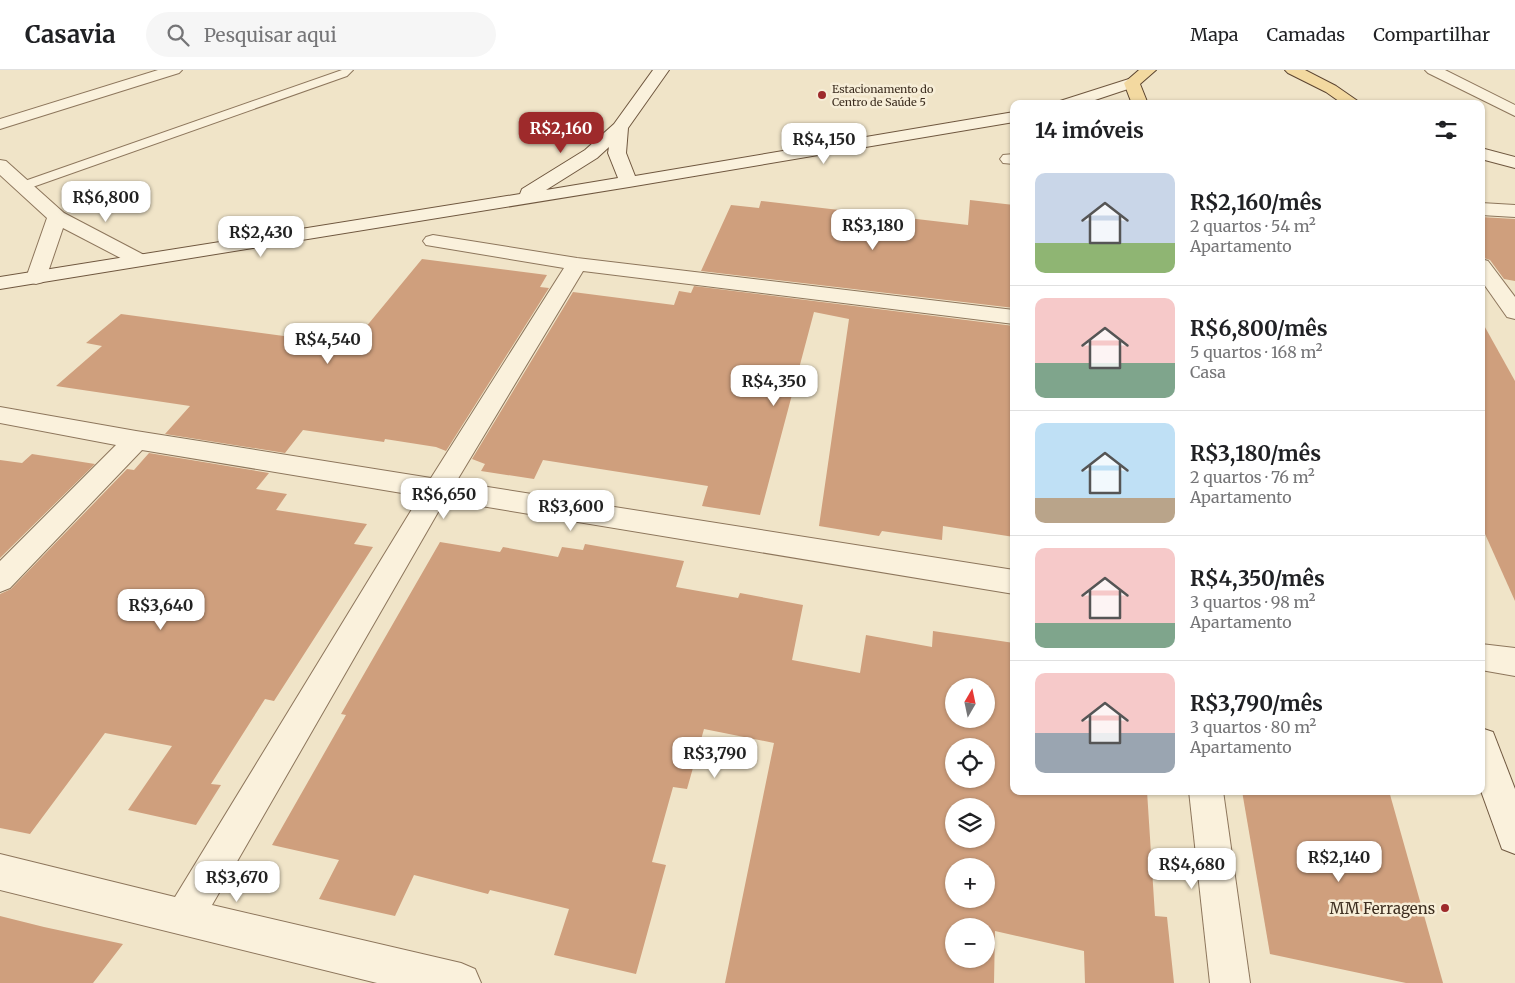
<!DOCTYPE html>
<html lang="pt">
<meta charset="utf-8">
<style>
:root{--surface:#fff;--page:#f6f6f6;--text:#202124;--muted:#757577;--line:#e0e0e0;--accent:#9e2a2b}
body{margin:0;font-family:Merriweather,serif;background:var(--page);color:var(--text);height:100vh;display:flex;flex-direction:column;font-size:19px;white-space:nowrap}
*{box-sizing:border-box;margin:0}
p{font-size:16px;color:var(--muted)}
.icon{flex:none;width:28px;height:28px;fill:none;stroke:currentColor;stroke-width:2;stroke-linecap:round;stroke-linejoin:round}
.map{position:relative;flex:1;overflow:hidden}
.side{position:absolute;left:1010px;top:30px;width:475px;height:695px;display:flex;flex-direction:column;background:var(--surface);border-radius:10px;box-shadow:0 1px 4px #0004}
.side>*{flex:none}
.needle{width:32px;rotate:9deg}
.tools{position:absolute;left:945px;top:608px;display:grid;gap:10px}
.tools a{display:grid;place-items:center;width:50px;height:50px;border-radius:50%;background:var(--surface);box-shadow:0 1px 4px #0004;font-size:25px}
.price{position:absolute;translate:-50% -42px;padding:0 11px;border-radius:10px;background:#fff;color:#222;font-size:16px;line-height:32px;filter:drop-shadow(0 1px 2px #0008)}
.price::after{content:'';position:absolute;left:50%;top:30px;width:15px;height:11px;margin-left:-8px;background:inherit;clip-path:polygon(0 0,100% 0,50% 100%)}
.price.selected{background:var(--accent);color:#fff}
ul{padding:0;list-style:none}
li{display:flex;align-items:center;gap:15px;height:125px;padding:0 25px}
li+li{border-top:1px solid var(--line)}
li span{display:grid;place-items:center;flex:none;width:140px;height:100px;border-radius:10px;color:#555}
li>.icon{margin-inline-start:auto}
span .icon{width:60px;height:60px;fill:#fffc;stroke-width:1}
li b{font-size:21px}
h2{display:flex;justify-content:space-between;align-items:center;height:60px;padding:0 25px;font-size:21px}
header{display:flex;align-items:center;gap:30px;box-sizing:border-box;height:70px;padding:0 25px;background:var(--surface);border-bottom:1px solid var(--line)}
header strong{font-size:24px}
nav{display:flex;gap:28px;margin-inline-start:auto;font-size:18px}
.search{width:350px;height:45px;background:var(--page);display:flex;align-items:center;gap:12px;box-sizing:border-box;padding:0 18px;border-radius:28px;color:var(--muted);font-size:19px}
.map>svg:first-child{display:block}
.building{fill:#cf9f7d;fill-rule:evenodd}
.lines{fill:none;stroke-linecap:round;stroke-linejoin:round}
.lane-casing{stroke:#8d765c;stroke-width:2}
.street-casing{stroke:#8d765c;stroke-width:2}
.secondary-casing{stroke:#6f573f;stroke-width:2}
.primary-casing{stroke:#5b4430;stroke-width:2}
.lane{fill:#faf1dc;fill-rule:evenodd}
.street{fill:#faf1dc;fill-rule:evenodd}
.secondary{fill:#faf1dc;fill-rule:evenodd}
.primary{fill:#f3d9a0;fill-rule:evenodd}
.poi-dot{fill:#9e2a2b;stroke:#f7eed8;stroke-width:2}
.labels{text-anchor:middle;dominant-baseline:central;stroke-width:5;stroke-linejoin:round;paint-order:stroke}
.far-poi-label{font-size:11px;fill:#3d2e20;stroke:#f7eed8;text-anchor:start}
.near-poi-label{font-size:15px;fill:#3d2e20;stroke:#f7eed8;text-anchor:end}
</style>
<header>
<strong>Casavia</strong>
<div class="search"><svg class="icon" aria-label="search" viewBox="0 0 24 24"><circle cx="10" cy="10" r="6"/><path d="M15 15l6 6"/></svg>Pesquisar aqui</div>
<nav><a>Mapa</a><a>Camadas</a><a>Compartilhar</a></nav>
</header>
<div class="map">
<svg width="1515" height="913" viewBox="0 0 1515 913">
<rect width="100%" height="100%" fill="#f0e4c8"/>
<g class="building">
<path d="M970,130l44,5v103l-313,-37 30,-66 28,3 2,-7 207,24z"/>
<path d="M1481,147l34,2v62l-11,-2 -14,-19 -9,-3z"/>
<path d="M422,189l125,16 -7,12 9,1 -103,163 -10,-4 -51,-8 -1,3 -81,-12 -18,23 -120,-19 25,-28 -134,-20 46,-40 -16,-3 35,-29 230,31z"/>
<path d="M694,216l320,40v211l-71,-11 -1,14 -60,-9 -3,5 -60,-10 30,-207 -35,-7 -54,203 -58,-9 6,-20 -165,-26 -9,19 -53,-8 4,-7 -13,-5 101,-167 101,13 5,-14 12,2z"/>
<path d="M1481,250l34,61v220l-34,-76z"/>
<path d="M149,383l120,20 -13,16 31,5 -11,16 91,14 -13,20 19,3 -99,154 -9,-2 -54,85 10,1 -25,40 -68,-15 44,-64 -67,-13 -75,101 -30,-6v-234l11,-5 116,-120 7,1z"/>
<path d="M32,384l63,10 -95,94v-98l22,3z"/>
<path d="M440,472l60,10 3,-5 55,10 4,-10 21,3 2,-6 99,17 -8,26 62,11 2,-5 63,12 -11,55 68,13 6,-38 66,12 1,-16 81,12v148h133l8,125 12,1 7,66h-89l-1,-32 -89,-20 -1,52h-269l49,-240 -70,-14 -17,60 -14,-2 -21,75 14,3 -30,109 -82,-19 15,-46 -79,-19 -2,4 -74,-19 -19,41 -76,-17 20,-39 -67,-15 74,-130 -5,-1zM954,616h32v33h-32zM954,676h32v33h-32zM954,736h32v33h-32zM954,796h32v33h-32zM954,856h32v33h-32z"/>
<path d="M1242,721h147l54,192h-37l-136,-29z"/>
<path d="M0,846l44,11 79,17 -30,39h-93z"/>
</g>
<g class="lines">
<defs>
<path id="lane" d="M342,0h11l-6,6 -320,113h-8l-2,-3 2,-3z"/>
<g id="street">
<path d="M158,0h24l-3,3 -179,56v-10z"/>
<path d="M1425,0h20l70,35v11l-87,-43z"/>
<path d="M1014,84v10l-11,-1 -3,-4 3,-4z"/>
<path d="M0,90l6,1 58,52 82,43 3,4 -3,4 -7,2 -7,-2 -69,-36 -17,50 -3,4 -7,2 -7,-2 -3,-4 21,-60 -47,-43z"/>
<path d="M1481,133l34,2v12l-34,-2z"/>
<path d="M433,165l144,23 437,52v14l-431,-53 -127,211 558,88v24l-569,-94 -233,405 249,58 14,6 6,14h-104l-377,-93v-36l175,43 245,-401 -278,-46 -132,138 -10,4v-31l116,-116 -116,-22v-16l136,24 295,47 133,-210 -138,-23 -3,-4 3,-4z"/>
<path d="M1481,189l7,2 27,36v22l-8,-2 -26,-37z"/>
<path d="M1481,574l34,4v28l-34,-6z"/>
<path d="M1189,721h34l27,192h-40z"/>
</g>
<g id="secondary">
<path d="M653,0h16l-41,58 -2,25 9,23 379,-64v10l-385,65 -629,102v-12l520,-83 2,-5 63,-39 29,-26zM609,77l-1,6 10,25 -72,12 51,-32z"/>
<path d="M1132,8l5,2 3,3 -3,3 -54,18h-25l2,-3z"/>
<path d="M1481,78l34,9v11l-34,-9z"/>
<path d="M1481,658l12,4 22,57v65l-13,-5 -21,-58z"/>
</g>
<g id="primary">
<path d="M1139,0h17l-16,14 8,20h-16l-8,-21z"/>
<path d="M1285,0h20l31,16 26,18h-19l-17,-12 -38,-19z"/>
</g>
</defs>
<use href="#lane" class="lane-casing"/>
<use href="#street" class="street-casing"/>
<use href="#secondary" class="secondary-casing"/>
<use href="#primary" class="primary-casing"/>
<use href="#lane" class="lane"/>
<use href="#street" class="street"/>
<use href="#secondary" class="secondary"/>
<use href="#primary" class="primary"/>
</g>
<g class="poi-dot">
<circle cx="822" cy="25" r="5"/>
<circle cx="1445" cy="838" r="5"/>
</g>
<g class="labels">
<g class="far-poi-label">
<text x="832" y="19">Estacionamento do<tspan x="832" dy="13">Centro de Saúde 5</tspan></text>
</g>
<g class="near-poi-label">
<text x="1435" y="838">MM Ferragens</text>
</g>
</g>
</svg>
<div class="tools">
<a><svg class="needle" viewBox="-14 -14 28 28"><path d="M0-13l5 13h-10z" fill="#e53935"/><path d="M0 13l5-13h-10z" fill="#757577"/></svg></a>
<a><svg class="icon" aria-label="locate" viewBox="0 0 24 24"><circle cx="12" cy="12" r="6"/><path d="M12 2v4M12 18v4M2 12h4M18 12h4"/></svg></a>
<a><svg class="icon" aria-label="layers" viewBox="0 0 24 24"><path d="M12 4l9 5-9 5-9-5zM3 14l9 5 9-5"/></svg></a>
<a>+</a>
<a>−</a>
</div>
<b class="price selected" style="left:561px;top:84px">R$2,160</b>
<b class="price" style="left:824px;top:95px">R$4,150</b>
<b class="price" style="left:106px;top:153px">R$6,800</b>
<b class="price" style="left:873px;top:181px">R$3,180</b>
<b class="price" style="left:261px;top:188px">R$2,430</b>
<b class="price" style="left:328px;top:295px">R$4,540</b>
<b class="price" style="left:774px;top:337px">R$4,350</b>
<b class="price" style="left:444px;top:450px">R$6,650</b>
<b class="price" style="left:571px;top:462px">R$3,600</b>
<b class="price" style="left:161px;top:561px">R$3,640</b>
<b class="price" style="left:715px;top:709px">R$3,790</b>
<b class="price" style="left:1339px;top:813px">R$2,140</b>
<b class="price" style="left:1192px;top:820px">R$4,680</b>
<b class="price" style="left:237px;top:833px">R$3,670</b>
<section class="side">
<h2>14 imóveis<svg class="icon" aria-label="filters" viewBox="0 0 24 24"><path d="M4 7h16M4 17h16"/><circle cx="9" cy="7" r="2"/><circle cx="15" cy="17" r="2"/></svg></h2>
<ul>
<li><span style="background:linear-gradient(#c9d6e8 70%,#8fb573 0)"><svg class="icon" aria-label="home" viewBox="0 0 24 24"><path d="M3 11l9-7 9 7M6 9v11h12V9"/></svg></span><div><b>R$2,160/mês</b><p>2 quartos · 54 m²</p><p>Apartamento</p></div></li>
<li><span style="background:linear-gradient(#f6c9c9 65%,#7fa58c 0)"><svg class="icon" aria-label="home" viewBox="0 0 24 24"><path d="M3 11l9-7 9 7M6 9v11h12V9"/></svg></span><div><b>R$6,800/mês</b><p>5 quartos · 168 m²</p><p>Casa</p></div></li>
<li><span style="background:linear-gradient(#bfe0f5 75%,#b9a48a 0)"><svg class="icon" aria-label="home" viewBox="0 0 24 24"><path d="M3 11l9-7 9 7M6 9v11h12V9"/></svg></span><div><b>R$3,180/mês</b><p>2 quartos · 76 m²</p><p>Apartamento</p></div></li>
<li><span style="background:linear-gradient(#f6c9c9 75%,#7fa58c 0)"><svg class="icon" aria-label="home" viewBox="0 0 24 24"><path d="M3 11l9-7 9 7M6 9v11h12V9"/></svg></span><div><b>R$4,350/mês</b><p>3 quartos · 98 m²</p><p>Apartamento</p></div></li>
<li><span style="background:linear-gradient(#f6c9c9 60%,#9aa5b1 0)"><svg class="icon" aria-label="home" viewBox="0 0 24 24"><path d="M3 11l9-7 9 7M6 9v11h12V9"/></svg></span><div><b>R$3,790/mês</b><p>3 quartos · 80 m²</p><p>Apartamento</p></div></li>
</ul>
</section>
</div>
